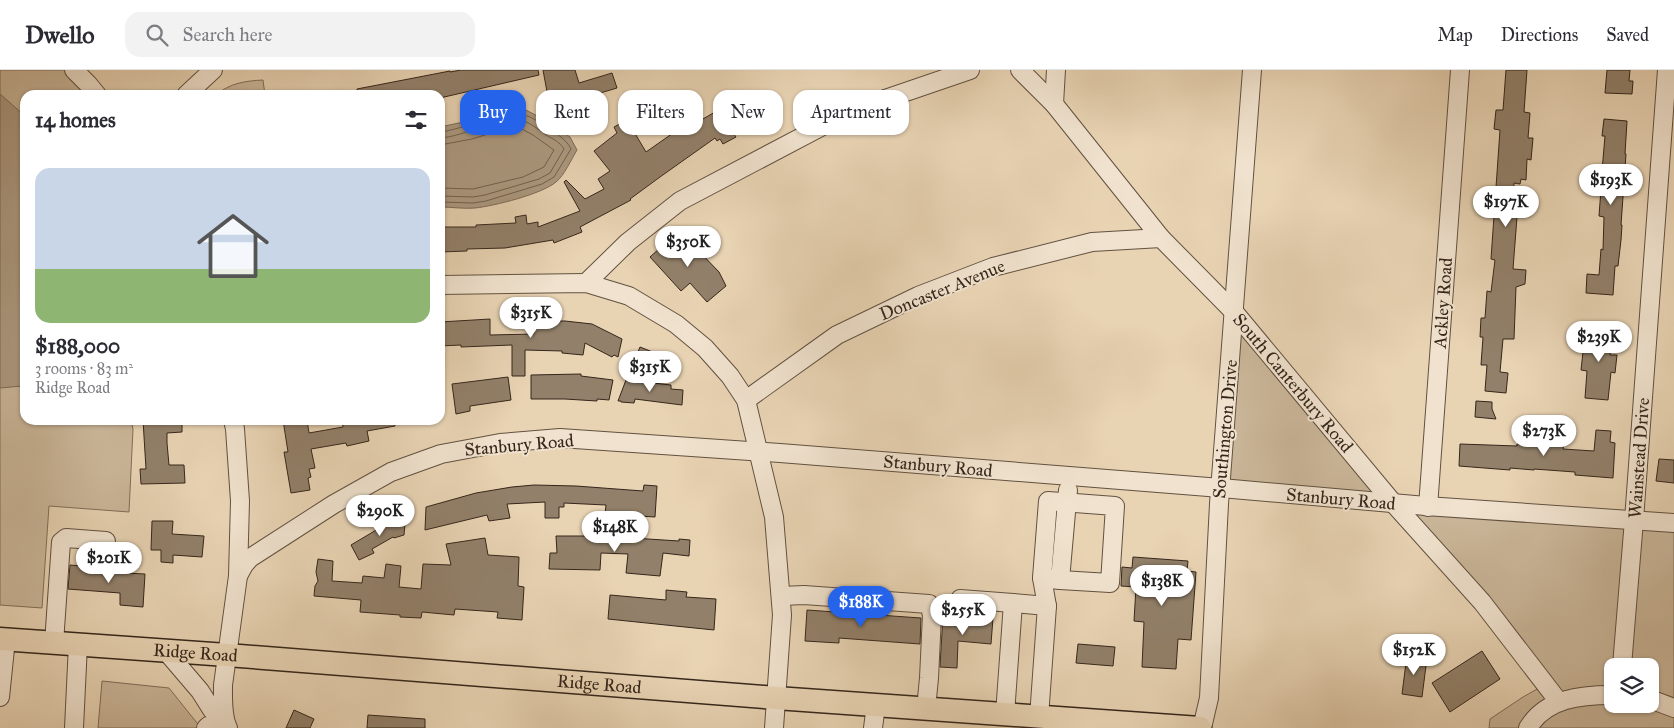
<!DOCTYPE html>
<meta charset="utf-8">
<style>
:root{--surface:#fff;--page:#f2f2f3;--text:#2b2b33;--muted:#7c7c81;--line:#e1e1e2;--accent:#2563eb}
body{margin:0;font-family:"IM FELL Great Primer",serif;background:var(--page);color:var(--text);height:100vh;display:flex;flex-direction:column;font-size:19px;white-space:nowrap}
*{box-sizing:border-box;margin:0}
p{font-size:16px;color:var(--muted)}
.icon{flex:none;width:28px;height:28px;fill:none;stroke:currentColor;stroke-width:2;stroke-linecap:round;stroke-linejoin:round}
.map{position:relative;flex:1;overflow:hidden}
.panel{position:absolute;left:20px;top:20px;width:425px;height:335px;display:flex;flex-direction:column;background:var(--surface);border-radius:15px;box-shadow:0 1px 4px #0004}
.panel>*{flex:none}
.banner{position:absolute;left:460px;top:20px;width:475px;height:45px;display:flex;gap:10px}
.tools{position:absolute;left:1604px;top:588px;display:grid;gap:10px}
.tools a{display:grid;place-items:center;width:55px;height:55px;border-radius:10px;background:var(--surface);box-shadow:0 1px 4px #0004;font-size:25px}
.price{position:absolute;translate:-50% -42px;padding:0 11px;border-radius:18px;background:#fff;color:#222;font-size:16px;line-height:32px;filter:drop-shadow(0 1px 2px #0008)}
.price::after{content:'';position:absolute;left:50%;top:30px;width:15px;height:11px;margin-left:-8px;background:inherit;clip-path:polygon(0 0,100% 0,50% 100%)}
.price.current{background:var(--accent);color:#fff}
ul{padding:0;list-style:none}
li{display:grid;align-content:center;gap:10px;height:265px;padding:0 15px}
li+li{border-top:1px solid var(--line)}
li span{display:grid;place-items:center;height:155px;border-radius:15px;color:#555}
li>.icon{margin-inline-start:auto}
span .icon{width:90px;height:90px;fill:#fffc;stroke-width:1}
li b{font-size:21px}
h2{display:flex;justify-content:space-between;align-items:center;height:60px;padding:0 15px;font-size:21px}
.chip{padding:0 18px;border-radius:15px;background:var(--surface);box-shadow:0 1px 4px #0004;font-size:18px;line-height:45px}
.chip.current{background:var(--accent);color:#fff}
header{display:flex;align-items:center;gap:30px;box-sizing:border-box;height:70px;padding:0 25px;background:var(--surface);border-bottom:1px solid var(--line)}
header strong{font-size:24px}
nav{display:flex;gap:28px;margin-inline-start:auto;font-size:18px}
.search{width:350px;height:45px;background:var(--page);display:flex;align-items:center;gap:12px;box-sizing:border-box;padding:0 18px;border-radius:15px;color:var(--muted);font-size:19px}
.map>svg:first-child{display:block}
.green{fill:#cab699;stroke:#806e5a;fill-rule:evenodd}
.water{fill:#ab987f;stroke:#7c6a57}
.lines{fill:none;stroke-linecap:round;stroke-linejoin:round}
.shore{stroke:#705f4d;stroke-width:1}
.building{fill:#92806a;stroke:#35261b}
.minor-casing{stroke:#625141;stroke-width:20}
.major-casing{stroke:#35261b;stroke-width:25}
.minor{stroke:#f0e2ce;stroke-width:18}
.major{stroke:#e8d3b3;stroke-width:22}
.labels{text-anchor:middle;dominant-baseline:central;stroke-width:4;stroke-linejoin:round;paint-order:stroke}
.street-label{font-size:18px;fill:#35261b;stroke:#f0e2ce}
</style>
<header>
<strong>Dwello</strong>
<div class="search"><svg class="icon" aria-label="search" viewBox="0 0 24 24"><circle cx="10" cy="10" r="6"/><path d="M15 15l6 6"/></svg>Search here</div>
<nav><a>Map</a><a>Directions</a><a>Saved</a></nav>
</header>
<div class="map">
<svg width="1674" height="658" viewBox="0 0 1674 658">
<rect width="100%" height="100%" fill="#e8d3b3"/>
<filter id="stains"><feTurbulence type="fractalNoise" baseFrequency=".004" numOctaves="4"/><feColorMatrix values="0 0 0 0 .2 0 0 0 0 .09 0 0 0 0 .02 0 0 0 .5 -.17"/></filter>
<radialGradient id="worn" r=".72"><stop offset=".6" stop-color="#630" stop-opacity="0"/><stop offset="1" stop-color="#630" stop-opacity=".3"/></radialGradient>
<g class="green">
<path d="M0,0h64l21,25h-60v325h106l2,9 -4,83 -80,-6 -7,102 -42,-3z"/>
<path d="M263,10l2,15h-49c14,-12 29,-14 47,-15z"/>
<path d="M1235,243l159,191 280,19v205h-185l1,-9 33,-22 23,-13 -152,-180 -173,-16zM1612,596h38v38h-38z"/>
<path d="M102,611l67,7 32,40h-103z"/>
</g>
<g class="water">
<path d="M0,24l25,22v268l-3,2 -22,2z"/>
<path d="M524,39l19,10 27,18 7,13c-5,8 -13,26 -21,32 -14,12 -62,24 -81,26 -11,1 -24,-1 -35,-1v-80l28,-6 33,-11z"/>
</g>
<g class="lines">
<g class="shore">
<path d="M440,62c22,-2 66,-23 84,-17 9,2 17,9 24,13 10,7 18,11 23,21l-17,28 -12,7 -56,17 -13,2 -33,-1"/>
<path d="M440,68c23,-1 64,-23 83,-17 8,2 16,9 23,14 7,4 14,7 18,14l-14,24 -11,6 -54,16 -12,2 -33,-1"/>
<path d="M440,75l32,-6 32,-10 16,-1 13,7 21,15 -10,17 -21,10 -50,12 -33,-1"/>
</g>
</g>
<g class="building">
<path d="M461,0h77l1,5 -99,23v-3h-83v-6l93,-18v1z"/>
<path d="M543,0h32l4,13 33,-10 5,15 -27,8v2l-40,10z"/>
<path d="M1506,0h21l-3,42 6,1 -2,25h5l-2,22 -4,-1 -1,21 -5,-1 -1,5 -6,-1 -2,34h5l-4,52 13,1 -1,14 -9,3 -2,52h-11l-3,33 8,1 -2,20 -21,-2 2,-26h-6l2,-28h-3l1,-19h4l2,-27 4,1 4,-32 -4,-1 9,-129 -6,-1 2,-19h7z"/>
<path d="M1607,0h23l-1,11h4l-1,13 -27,-1z"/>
<path d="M722,38l13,23 -2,2 3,4 -13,7 -3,-5 -3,2 -2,-3 -55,39 -30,22 1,1 -51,27 2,5 -28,11 -1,-3 -48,8 -38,1v2l-27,1v-25h36v-2l40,-2 -1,-6 11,-2 1,9 11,-2v5l42,-16 -16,-29 2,-2 19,19 19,-10 -6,-10 12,-8 -16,-20 23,-18 -3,-6 13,-7 19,32 40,-28 3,3z"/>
<path d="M1604,49l23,2 -2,33h1l-5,71h1l-1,15 -3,26h-3l-2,29 -27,-2 1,-19 12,1 2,-26 2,1 1,-33 -5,-1 2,-27 -1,-5 1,-13h1l3,-35h-3z"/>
<path d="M678,162l15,16 2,-1 24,25 7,14 -19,16 -17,-19 -9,8 -31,-34z"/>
<path d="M490,249v16l44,-1v-13h31l27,3 30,15 -4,18 -4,-2 -2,2 -27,-14 -2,12 -21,-2v-2l-37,-1v26h-13v-31l-51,2v-2l-21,1v-24z"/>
<path d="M1589,257l24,2 -3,26h7l-2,18 -4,-1 -3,28 -23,-2 2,-27 -6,-1 2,-18 3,1z"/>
<path d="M640,277l20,8 -8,17 -19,-8z"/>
<path d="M581,304v2l32,4 -4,20 -12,-1v2l-32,-2h-34v-24z"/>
<path d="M508,307l3,23 -41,6v5l-14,3 -4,-30z"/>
<path d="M626,310l45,5v4l12,1 -1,15 -47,-6 -1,4 -13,-1v-1h-3z"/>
<path d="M1476,331l16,1v7l4,10 -21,-2z"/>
<path d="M143,350h39v12l-15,1v10l2,22h15l1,18 -44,1 -1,-15h6z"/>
<path d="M283,350h24l2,13 34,-6 -1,-7h53v6l-28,5 2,10 -22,5 -1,-3 -35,6 4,19 -6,1 2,8 -3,1 2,12 -19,3 -7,-41h4z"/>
<path d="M1596,360l15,1 -1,11 5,1 -2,35 -38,-3v-3l-41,-3v1l-24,-2v2l-51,-4 1,-22 57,2v-2l26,2v-5l21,1 -1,7 31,2z"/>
<path d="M1659,389l15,1v23l-18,-2z"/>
<path d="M534,415l42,1 67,5 1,-6 13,1 -2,31 -50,-3 1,-9 -42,-2v4h-5v11h-14v-16l-38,2 3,14 -21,3 -2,-6 -62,15 1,-23 50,-14 36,-6z"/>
<path d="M406,443l-2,22 -10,3 -1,-1 -21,12 2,4 -15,7 -8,-15 37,-22 -1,-2z"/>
<path d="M152,451h21l-1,13 32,2 -2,21 -29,-2v8l-12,-1v-12h-10z"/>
<path d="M586,465l93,6v-2l11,1 -1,16 -26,-3 -3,23 -34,-3 2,-19 -27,-1 -1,17 -51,-1 1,-16h7l-1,-17h30z"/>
<path d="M485,468l3,17 31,2 -1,29 6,1 -2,33 -25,-2 1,-6 -43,-3 -1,6 -32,-3 -1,6 -21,-1v-2l-40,-3 1,-12 -47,-4 1,-10 3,-5 -2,-9 2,-13 15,2 -1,20 30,2 1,-7 21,2 2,-14 15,2 -2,21 22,2 2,-25 28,1 -5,-21z"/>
<path d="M1133,487l55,4 -1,10 9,1 -5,68 -13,-1 -2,30 -34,-2 2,-45 -10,-1 2,-34 -15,-1 1,-19 10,1z"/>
<path d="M70,495l34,3 -1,4 42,2 -2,33 -23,-2v-12l-52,-4z"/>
<path d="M666,520l21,2 -1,5 30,2 -2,31 -106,-11 2,-24 56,5z"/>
<path d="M807,540l114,8 -1,26 -81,-6v5l-34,-2z"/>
<path d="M943,545l50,3 -2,26 -33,-3 -1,27 -17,-1z"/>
<path d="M1078,574l37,3 -2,19 -37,-3z"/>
<path d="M1482,581l18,28 -50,33 -18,-29z"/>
<path d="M1407,585l20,3 -5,39 -20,-3z"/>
<path d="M294,640l20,9 -4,9h-24z"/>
<path d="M368,645l57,4v9h-58z"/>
</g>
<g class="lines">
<defs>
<g id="minor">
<path d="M74,0l14,14 9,11"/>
<path d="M1020,0l34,34 107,134 74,75 159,191 88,98 77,100"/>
<path d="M186,25l27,-25"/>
<path d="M1054,34l2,-34"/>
<path d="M586,213l42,-41 52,-41 173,-91 117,-40"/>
<path d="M440,215l146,-2 43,13 47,28 29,24 25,28 16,24 28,117 8,98 -8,113"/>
<path d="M746,330l91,-65 81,-39 75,-29 99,-25 69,-4"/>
<path d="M1428,437l32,-437"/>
<path d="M238,506l6,-11 6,-7 84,-54 57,-32 50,-18 59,-11 60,-5 220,15 441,35 205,18 248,17"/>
<path d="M1042,508l6,-77 67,5 -5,77 -50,-3"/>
<path d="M781,526l23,-1 125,9 3,11 -3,63 -3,31"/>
<path d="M960,529l53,4"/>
<path d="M1047,536l-5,-28 18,2 8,-90"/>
<path d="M54,573l7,-101 5,-4 40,3"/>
<path d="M165,580l35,41 12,19 14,14"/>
<path d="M1622,596l12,-146 33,-450"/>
<path d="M0,627l6,-58"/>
<path d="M1650,629l24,9"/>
<path d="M1005,644l8,-111 34,3 -8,111"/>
<path d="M74,658l4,-84"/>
<path d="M206,658l2,-2 18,-2"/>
<path d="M228,658c-6,-12 -5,-29 -5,-43l15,-109 2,-75 -5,-72 -2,-9"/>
<path d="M873,658l3,-23"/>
<path d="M1202,658l7,-30 10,-194 33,-434"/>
<path d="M1528,658c18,-30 53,-33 84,-33"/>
</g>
<g id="major">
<path id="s1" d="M0,569l227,16 549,43 424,30"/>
</g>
</defs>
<use href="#minor" class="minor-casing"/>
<use href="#major" class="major-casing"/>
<use href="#minor" class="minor"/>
<use href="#major" class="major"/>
</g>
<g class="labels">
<g class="street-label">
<text transform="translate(942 220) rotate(-22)">Doncaster Avenue</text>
<text transform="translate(1443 233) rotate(-86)">Ackley Road</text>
<text transform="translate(1293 313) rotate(50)">South Canterbury Road</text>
<text transform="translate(1225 359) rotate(-85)">Southington Drive</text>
<text transform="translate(519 375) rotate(-5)">Stanbury Road</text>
<text transform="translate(1639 388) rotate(-86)">Wainstead Drive</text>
<text transform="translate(938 396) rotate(5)">Stanbury Road</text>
<text transform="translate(1341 429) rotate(5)">Stanbury Road</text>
<text stroke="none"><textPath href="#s1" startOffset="196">Ridge Road</textPath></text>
<text stroke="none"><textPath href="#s1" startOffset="601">Ridge Road</textPath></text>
</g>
</g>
<rect width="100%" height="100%" filter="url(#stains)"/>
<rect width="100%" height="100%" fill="url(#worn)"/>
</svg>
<div class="tools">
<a><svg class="icon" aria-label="layers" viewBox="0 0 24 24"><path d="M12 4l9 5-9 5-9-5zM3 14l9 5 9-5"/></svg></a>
</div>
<b class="price" style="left:1611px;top:136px">$193K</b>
<b class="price" style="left:1506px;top:158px">$197K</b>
<b class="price" style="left:688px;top:198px">$350K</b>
<b class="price" style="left:531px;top:269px">$315K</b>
<b class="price" style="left:1599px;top:293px">$239K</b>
<b class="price" style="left:650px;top:323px">$315K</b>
<b class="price" style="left:1544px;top:387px">$273K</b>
<b class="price" style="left:380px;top:467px">$290K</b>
<b class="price" style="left:615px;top:483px">$148K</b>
<b class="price" style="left:109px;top:514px">$201K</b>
<b class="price" style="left:1162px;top:537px">$138K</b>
<b class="price current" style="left:861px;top:558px">$188K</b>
<b class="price" style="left:963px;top:566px">$255K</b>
<b class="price" style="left:1414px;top:606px">$152K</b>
<div class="banner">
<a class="chip current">Buy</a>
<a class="chip">Rent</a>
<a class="chip">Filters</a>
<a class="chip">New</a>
<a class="chip">Apartment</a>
</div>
<section class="panel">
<h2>14 homes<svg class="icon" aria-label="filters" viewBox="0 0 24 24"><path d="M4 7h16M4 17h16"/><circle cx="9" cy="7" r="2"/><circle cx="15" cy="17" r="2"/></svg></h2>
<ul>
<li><span style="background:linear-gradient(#c9d6e8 65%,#8fb573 0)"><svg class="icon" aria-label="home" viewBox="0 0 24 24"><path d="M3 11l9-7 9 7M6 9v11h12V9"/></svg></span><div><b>$188,000</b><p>3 rooms · 83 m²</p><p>Ridge Road</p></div></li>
</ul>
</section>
</div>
